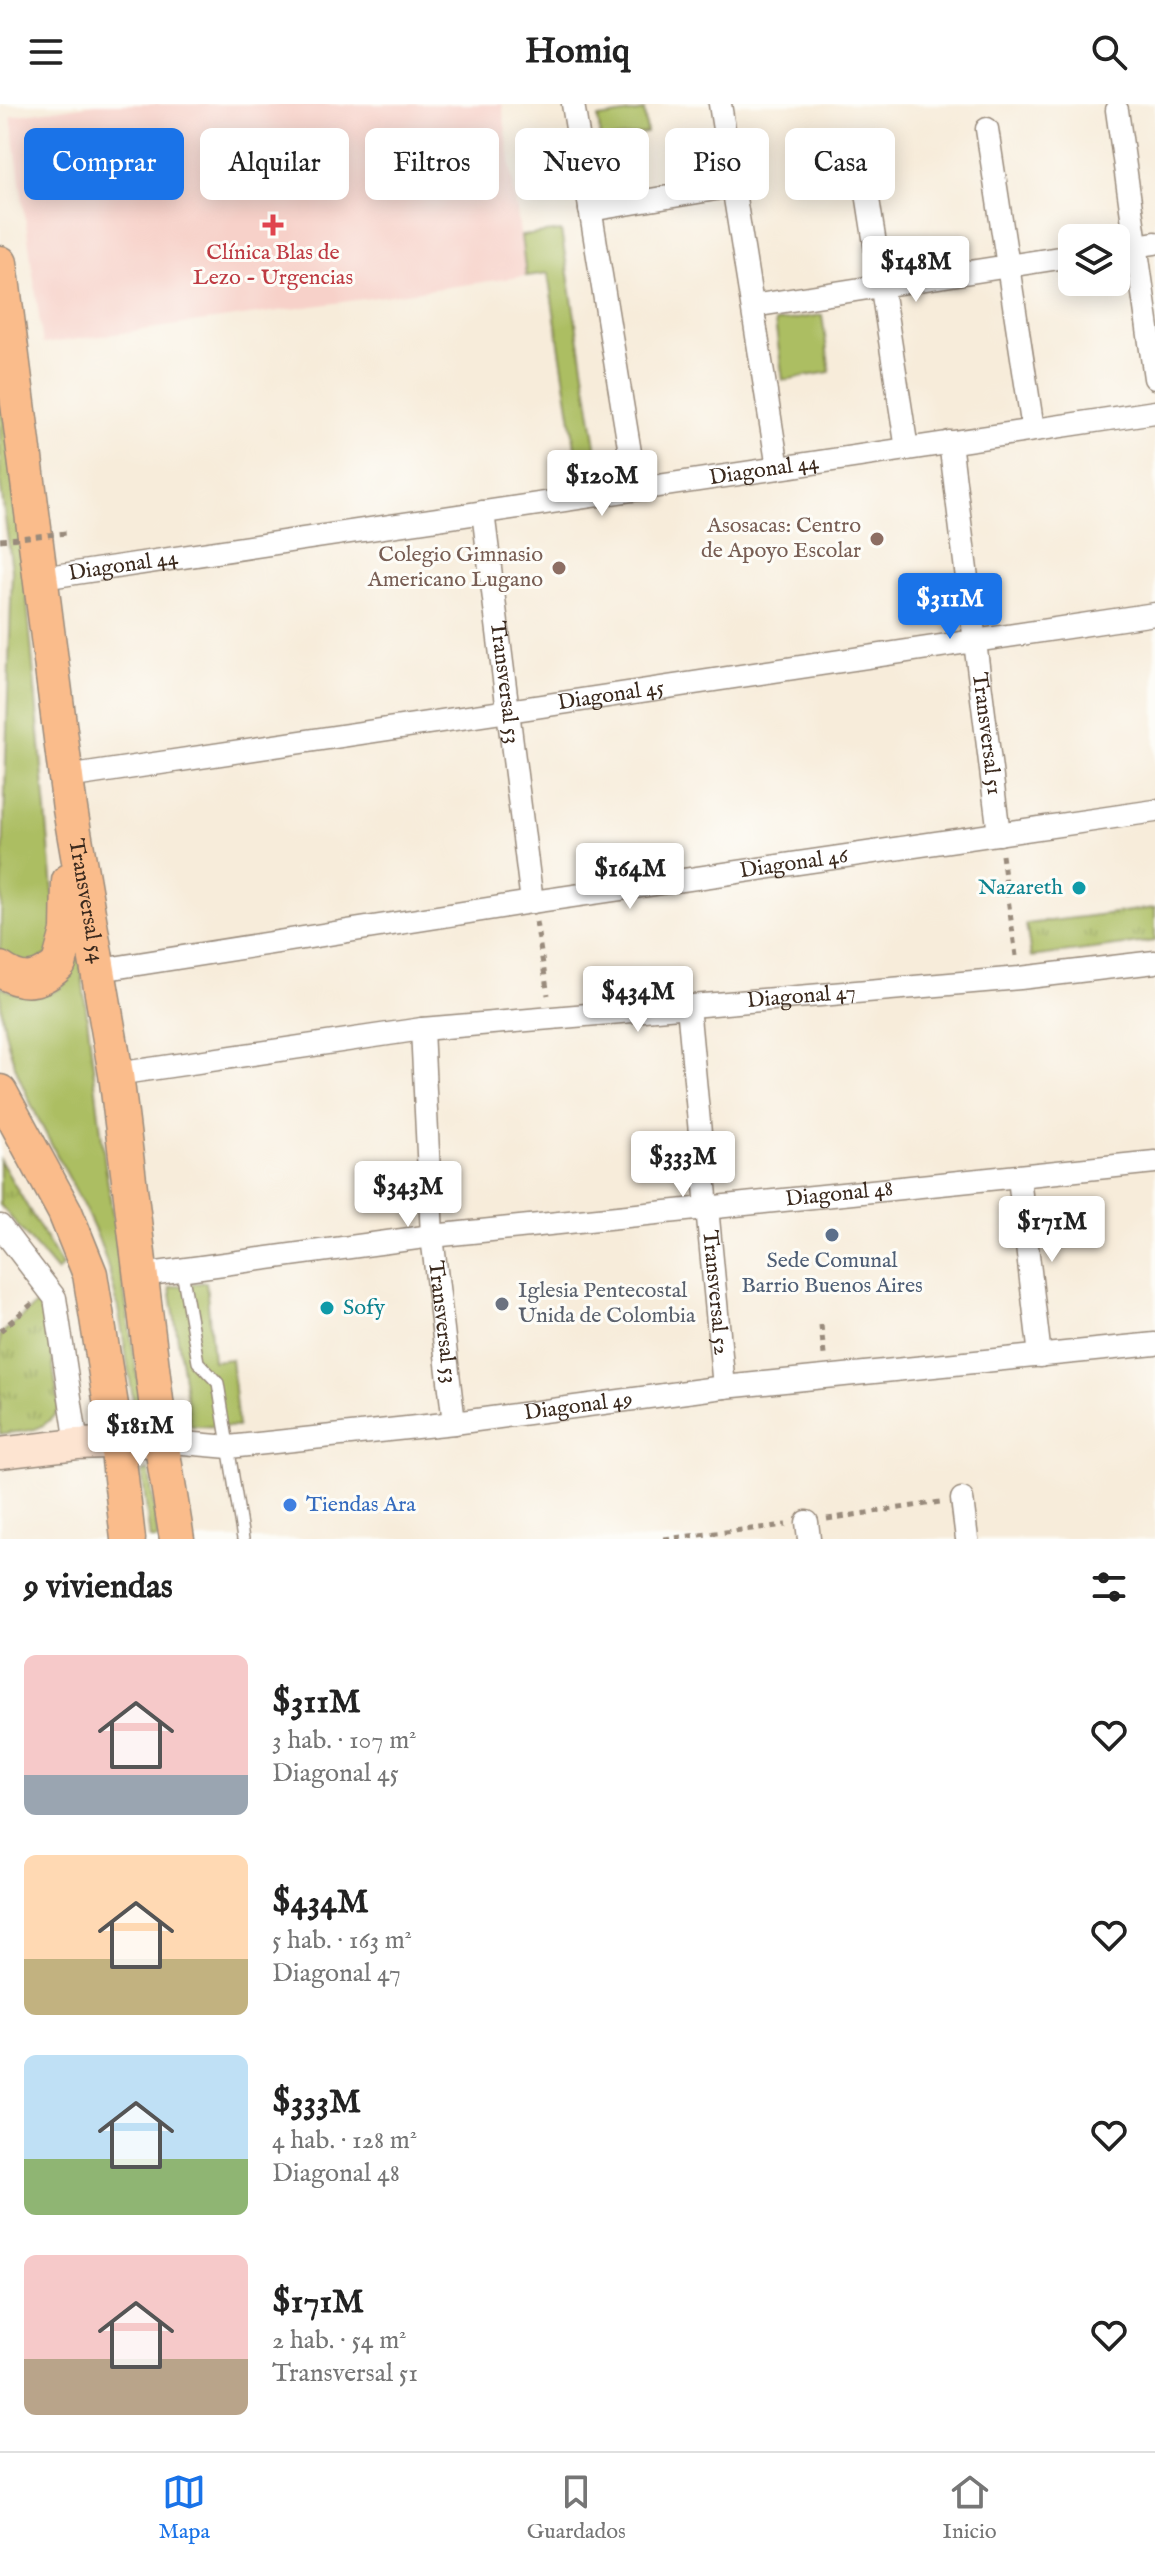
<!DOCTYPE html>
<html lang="es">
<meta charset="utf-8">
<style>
:root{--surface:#fff;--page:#f2f2f2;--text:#222;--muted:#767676;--line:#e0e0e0;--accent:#1a73e8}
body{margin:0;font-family:"IM FELL English",serif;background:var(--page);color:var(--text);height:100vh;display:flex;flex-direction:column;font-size:30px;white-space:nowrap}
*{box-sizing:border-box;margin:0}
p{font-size:26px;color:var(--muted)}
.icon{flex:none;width:44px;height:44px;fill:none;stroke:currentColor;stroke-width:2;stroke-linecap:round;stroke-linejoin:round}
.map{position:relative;height:1435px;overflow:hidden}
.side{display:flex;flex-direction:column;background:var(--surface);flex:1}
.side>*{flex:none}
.guide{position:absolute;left:24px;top:24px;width:1108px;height:72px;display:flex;gap:16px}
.tools{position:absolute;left:1058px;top:120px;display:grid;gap:16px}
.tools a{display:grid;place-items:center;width:72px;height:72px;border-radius:12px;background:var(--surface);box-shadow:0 4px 20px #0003;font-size:40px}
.price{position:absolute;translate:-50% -68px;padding:0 18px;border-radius:8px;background:#fff;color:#222;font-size:26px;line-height:52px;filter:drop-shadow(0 2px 4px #0008)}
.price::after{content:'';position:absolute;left:50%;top:48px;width:24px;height:18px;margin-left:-12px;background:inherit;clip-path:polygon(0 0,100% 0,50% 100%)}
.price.active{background:var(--accent);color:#fff}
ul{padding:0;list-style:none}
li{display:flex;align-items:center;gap:24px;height:200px;padding:0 24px}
li span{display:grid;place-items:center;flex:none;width:224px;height:160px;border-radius:12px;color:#555}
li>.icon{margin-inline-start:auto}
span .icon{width:96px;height:96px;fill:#fffc;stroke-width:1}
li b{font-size:34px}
h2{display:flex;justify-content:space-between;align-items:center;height:96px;padding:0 24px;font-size:34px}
.pill{padding:0 28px;border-radius:12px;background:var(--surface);box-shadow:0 4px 20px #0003;font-size:28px;line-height:72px}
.pill.active{background:var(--accent);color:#fff}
header{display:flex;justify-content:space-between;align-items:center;height:104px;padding:0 24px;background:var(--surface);font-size:36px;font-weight:800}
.menu{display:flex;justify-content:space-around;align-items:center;height:112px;border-top:2px solid var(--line);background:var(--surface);font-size:22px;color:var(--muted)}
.menu a{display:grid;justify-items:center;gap:4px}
.menu .active{color:var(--accent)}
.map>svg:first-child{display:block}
.built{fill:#f7d1c9}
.green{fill:#acbe62;stroke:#747440;stroke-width:2}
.park{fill:url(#park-tufts);stroke:#747440;stroke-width:2}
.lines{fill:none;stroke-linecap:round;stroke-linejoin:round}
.lane-casing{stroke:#998b7c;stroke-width:14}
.street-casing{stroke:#998b7c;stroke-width:25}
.secondary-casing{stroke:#998b7c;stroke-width:33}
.primary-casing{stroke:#998b7c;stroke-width:37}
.path{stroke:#998b7c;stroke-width:5;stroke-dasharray:6 6;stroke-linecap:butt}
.lane{stroke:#fff;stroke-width:11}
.street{stroke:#fff;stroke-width:22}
.secondary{stroke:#fde4d1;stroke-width:30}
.primary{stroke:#fabc8b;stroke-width:34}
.path-bridge{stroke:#998b7c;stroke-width:5;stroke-dasharray:6 6;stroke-linecap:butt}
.health-dot{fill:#e0444e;stroke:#fdfcf7;stroke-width:3}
.education-dot{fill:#8d6e63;stroke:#fdfcf7;stroke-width:3}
.culture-dot{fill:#0f9aa8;stroke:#fdfcf7;stroke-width:3}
.service-dot{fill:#5c6f8a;stroke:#fdfcf7;stroke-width:3}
.worship-dot{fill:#6b7280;stroke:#fdfcf7;stroke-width:3}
.shop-dot{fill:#3f7fe0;stroke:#fdfcf7;stroke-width:3}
.labels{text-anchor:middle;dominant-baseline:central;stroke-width:6;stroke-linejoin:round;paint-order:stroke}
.health-label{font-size:22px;fill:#be3a42;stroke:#fdfcf7}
.street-label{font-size:22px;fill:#3b2a1e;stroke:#fdfcf7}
.education-label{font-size:22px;fill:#785e54;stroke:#fdfcf7;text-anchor:end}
.culture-label{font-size:22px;fill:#0d838f;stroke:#fdfcf7;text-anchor:end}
.service-label{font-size:22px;fill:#4e5e75;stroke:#fdfcf7}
.worship-label{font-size:22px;fill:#5b616d;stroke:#fdfcf7;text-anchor:start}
.shop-label{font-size:22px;fill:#366cbe;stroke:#fdfcf7;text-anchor:start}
</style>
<header><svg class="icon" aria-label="menu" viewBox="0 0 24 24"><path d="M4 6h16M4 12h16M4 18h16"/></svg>Homiq<svg class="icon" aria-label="search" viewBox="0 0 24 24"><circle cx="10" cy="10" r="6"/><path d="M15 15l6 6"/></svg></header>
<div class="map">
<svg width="1155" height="1435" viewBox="0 0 1155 1435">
<defs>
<pattern id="park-tufts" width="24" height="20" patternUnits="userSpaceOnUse" patternTransform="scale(2)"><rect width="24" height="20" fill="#acbe62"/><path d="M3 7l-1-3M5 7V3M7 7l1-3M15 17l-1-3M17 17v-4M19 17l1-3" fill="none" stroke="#8d9b50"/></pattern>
</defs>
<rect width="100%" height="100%" fill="#fdfcf7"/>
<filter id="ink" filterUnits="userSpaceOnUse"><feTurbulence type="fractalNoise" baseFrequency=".0125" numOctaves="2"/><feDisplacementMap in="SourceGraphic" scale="16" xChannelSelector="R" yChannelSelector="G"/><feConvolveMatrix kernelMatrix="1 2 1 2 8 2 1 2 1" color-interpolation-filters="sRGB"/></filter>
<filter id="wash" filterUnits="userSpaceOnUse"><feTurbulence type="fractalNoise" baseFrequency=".006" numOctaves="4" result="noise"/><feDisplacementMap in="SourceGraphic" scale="32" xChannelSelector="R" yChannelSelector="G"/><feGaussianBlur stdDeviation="1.8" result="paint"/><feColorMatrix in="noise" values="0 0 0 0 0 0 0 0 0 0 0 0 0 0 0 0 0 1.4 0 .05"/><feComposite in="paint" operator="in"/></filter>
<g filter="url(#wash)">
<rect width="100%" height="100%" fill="#f7ecda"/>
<path class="built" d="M96,0h406l24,172 -483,68 -32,-228z"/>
<g class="green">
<path d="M644,7l3,22 -46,7 -3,-22z"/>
<path d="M561,127l40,245 -21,3 -32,-206 -22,3 -5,-40z"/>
<path d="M822,211l8,57 -47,8 -8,-58z"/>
<path d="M0,277l24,184 31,347 2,37 -27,16 -21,-5 -9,-10 12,-380 -12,-89z"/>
<path d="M77,830l28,230 39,258 -7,1c-11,-61 -16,-127 -39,-185 -34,-83 -98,-160 -98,-253 21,16 61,16 72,-13 4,-10 4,-26 5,-38z"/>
<path d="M206,1178l7,79 18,-2 7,68 -47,-1 -21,-139z"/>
<path d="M149,1366l9,69h-8l-8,-67z"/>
</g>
<g class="park">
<path d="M1155,804v33l-124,16 -5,-33z"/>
<path d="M0,1056l62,106 -5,6 -57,-67z"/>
<path d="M44,1193l15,112c-17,25 -31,21 -59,25v-99z"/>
</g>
</g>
<g filter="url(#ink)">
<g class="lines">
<defs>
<path id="lane" d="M182,1167l16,91 20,21 25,156"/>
<g id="street">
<path d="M573,0l63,385"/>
<path d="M720,0l58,364"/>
<path d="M1117,6l38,268"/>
<path d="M987,25l46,300"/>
<path d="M860,44l47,301"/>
<path d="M590,106l144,-24"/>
<path d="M1116,145l39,-6"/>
<path d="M753,202l319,-50"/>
<path id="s1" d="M950,338l49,392"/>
<path id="s2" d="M483,408l49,390"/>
<path id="s3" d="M42,474l1113,-166"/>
<path id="s4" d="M67,673l1088,-163"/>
<path id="s5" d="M100,866l432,-68 623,-91"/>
<path id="s6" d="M688,902l36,381"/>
<path id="s7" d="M422,925l10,207 22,187"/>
<path id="s8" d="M116,970l306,-45 598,-51 135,-16"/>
<path d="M1019,1074l21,178"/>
<path d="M0,1122l55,72 22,146"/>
<path id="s9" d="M142,1171l290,-39 723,-74"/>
<path id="s10" d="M161,1337l68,6 225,-24 270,-36 431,-43"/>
<path d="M962,1395l5,40"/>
<path d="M807,1418l2,17"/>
</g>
<path id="secondary" d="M0,1349l77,-9 84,-3"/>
<g id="primary">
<path id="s11" d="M0,159l70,546 46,265 45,367 16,98"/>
<path d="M0,865c22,16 40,13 59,-5l9,-33 1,-50"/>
<path d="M0,988l65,120 25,62 27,169 11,96"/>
</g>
</defs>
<use href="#lane" class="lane-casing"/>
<use href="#street" class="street-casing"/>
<use href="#secondary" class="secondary-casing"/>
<use href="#primary" class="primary-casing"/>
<g class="path">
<path d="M1002,751l14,101"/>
<path d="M536,818l12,73"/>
<path d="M821,1221l3,30"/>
<path d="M0,1227l33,-28"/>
<path d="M827,1415l113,-17"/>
<path d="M664,1435l122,-14"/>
</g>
<use href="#lane" class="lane"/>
<use href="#street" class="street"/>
<use href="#secondary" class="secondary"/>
<use href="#primary" class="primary"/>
<path class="path-bridge" d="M0,436l66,-7"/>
</g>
</g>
<path class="health-dot" d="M269 109h8v8h8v8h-8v8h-8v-8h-8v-8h8z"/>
<g class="education-dot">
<circle cx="877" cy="435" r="8"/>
<circle cx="559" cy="464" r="8"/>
</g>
<g class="culture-dot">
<circle cx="1079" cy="784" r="8"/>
<circle cx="327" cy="1204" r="8"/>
</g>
<circle class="service-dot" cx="832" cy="1131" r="8"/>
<circle class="worship-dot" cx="502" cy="1200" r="8"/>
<circle class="shop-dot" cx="290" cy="1401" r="8"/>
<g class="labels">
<g class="health-label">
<text x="273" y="149">Clínica Blas de<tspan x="273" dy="25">Lezo - Urgencias</tspan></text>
</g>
<g class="street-label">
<text stroke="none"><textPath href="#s3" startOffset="730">Diagonal 44</textPath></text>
<text stroke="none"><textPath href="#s3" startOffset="82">Diagonal 44</textPath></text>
<text stroke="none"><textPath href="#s2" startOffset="172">Transversal 53</textPath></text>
<text stroke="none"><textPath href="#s4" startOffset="550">Diagonal 45</textPath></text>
<text stroke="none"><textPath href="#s1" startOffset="294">Transversal 51</textPath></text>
<text stroke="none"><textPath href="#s5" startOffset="702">Diagonal 46</textPath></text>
<text stroke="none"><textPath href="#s11" startOffset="644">Transversal 54</textPath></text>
<text stroke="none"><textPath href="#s8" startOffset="690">Diagonal 47</textPath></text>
<text stroke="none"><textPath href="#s9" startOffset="702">Diagonal 48</textPath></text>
<text stroke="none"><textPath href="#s6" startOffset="288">Transversal 52</textPath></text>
<text stroke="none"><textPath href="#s7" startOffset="294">Transversal 53</textPath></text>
<text stroke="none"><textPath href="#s10" startOffset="420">Diagonal 49</textPath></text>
</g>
<g class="education-label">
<text x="861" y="422">Asosacas: Centro<tspan x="861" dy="25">de Apoyo Escolar</tspan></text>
<text x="543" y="451">Colegio Gimnasio<tspan x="543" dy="25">Americano Lugano</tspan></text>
</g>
<g class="culture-label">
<text x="1063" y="784">Nazareth</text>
<text x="343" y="1204" text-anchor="start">Sofy</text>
</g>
<g class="service-label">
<text x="832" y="1157">Sede Comunal<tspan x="832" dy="25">Barrio Buenos Aires</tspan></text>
</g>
<g class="worship-label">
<text x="518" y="1187">Iglesia Pentecostal<tspan x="518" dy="25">Unida de Colombia</tspan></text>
</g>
<g class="shop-label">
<text x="306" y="1401">Tiendas Ara</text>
</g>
</g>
</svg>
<div class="tools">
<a><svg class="icon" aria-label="layers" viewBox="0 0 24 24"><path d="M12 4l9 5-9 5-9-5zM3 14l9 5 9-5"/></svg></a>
</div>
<b class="price" style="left:916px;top:200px">$148M</b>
<b class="price" style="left:602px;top:414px">$120M</b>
<b class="price active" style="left:950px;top:537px">$311M</b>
<b class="price" style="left:630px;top:807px">$164M</b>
<b class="price" style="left:638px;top:930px">$434M</b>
<b class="price" style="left:683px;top:1095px">$333M</b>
<b class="price" style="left:408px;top:1125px">$343M</b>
<b class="price" style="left:1052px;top:1160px">$171M</b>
<b class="price" style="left:140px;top:1364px">$181M</b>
<div class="guide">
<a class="pill active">Comprar</a>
<a class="pill">Alquilar</a>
<a class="pill">Filtros</a>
<a class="pill">Nuevo</a>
<a class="pill">Piso</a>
<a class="pill">Casa</a>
</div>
</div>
<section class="side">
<h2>9 viviendas<svg class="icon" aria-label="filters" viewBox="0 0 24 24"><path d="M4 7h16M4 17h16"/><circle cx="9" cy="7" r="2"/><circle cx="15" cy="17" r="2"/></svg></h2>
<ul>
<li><span style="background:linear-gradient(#f6c9c9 75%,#9aa5b1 0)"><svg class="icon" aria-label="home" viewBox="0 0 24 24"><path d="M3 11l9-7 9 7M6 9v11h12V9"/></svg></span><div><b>$311M</b><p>3 hab. · 107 m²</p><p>Diagonal 45</p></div><svg class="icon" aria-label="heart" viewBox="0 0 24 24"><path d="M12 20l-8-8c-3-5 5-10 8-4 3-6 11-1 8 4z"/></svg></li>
<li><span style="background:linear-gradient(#ffd9b3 65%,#c2b280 0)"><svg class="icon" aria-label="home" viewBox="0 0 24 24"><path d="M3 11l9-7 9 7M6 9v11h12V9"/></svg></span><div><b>$434M</b><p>5 hab. · 163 m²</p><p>Diagonal 47</p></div><svg class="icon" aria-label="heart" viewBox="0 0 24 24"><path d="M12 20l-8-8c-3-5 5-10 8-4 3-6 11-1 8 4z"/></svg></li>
<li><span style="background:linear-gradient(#bfe0f5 65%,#8fb573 0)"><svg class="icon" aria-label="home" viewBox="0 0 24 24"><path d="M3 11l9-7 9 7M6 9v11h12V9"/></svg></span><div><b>$333M</b><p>4 hab. · 128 m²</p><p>Diagonal 48</p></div><svg class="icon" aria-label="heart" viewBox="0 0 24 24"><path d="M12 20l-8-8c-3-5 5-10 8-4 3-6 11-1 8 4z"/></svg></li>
<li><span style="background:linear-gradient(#f6c9c9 65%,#b9a48a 0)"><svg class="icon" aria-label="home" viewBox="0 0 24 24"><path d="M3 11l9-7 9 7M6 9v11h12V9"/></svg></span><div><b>$171M</b><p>2 hab. · 54 m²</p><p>Transversal 51</p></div><svg class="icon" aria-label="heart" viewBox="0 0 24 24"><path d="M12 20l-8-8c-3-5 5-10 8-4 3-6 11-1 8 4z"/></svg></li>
</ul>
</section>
<nav class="menu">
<a class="active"><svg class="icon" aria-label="map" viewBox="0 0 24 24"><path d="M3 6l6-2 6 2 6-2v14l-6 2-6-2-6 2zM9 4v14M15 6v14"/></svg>Mapa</a>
<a><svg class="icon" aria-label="saved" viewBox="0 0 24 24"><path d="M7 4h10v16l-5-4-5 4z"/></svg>Guardados</a>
<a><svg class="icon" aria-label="home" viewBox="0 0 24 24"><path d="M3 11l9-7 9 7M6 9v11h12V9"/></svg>Inicio</a>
</nav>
